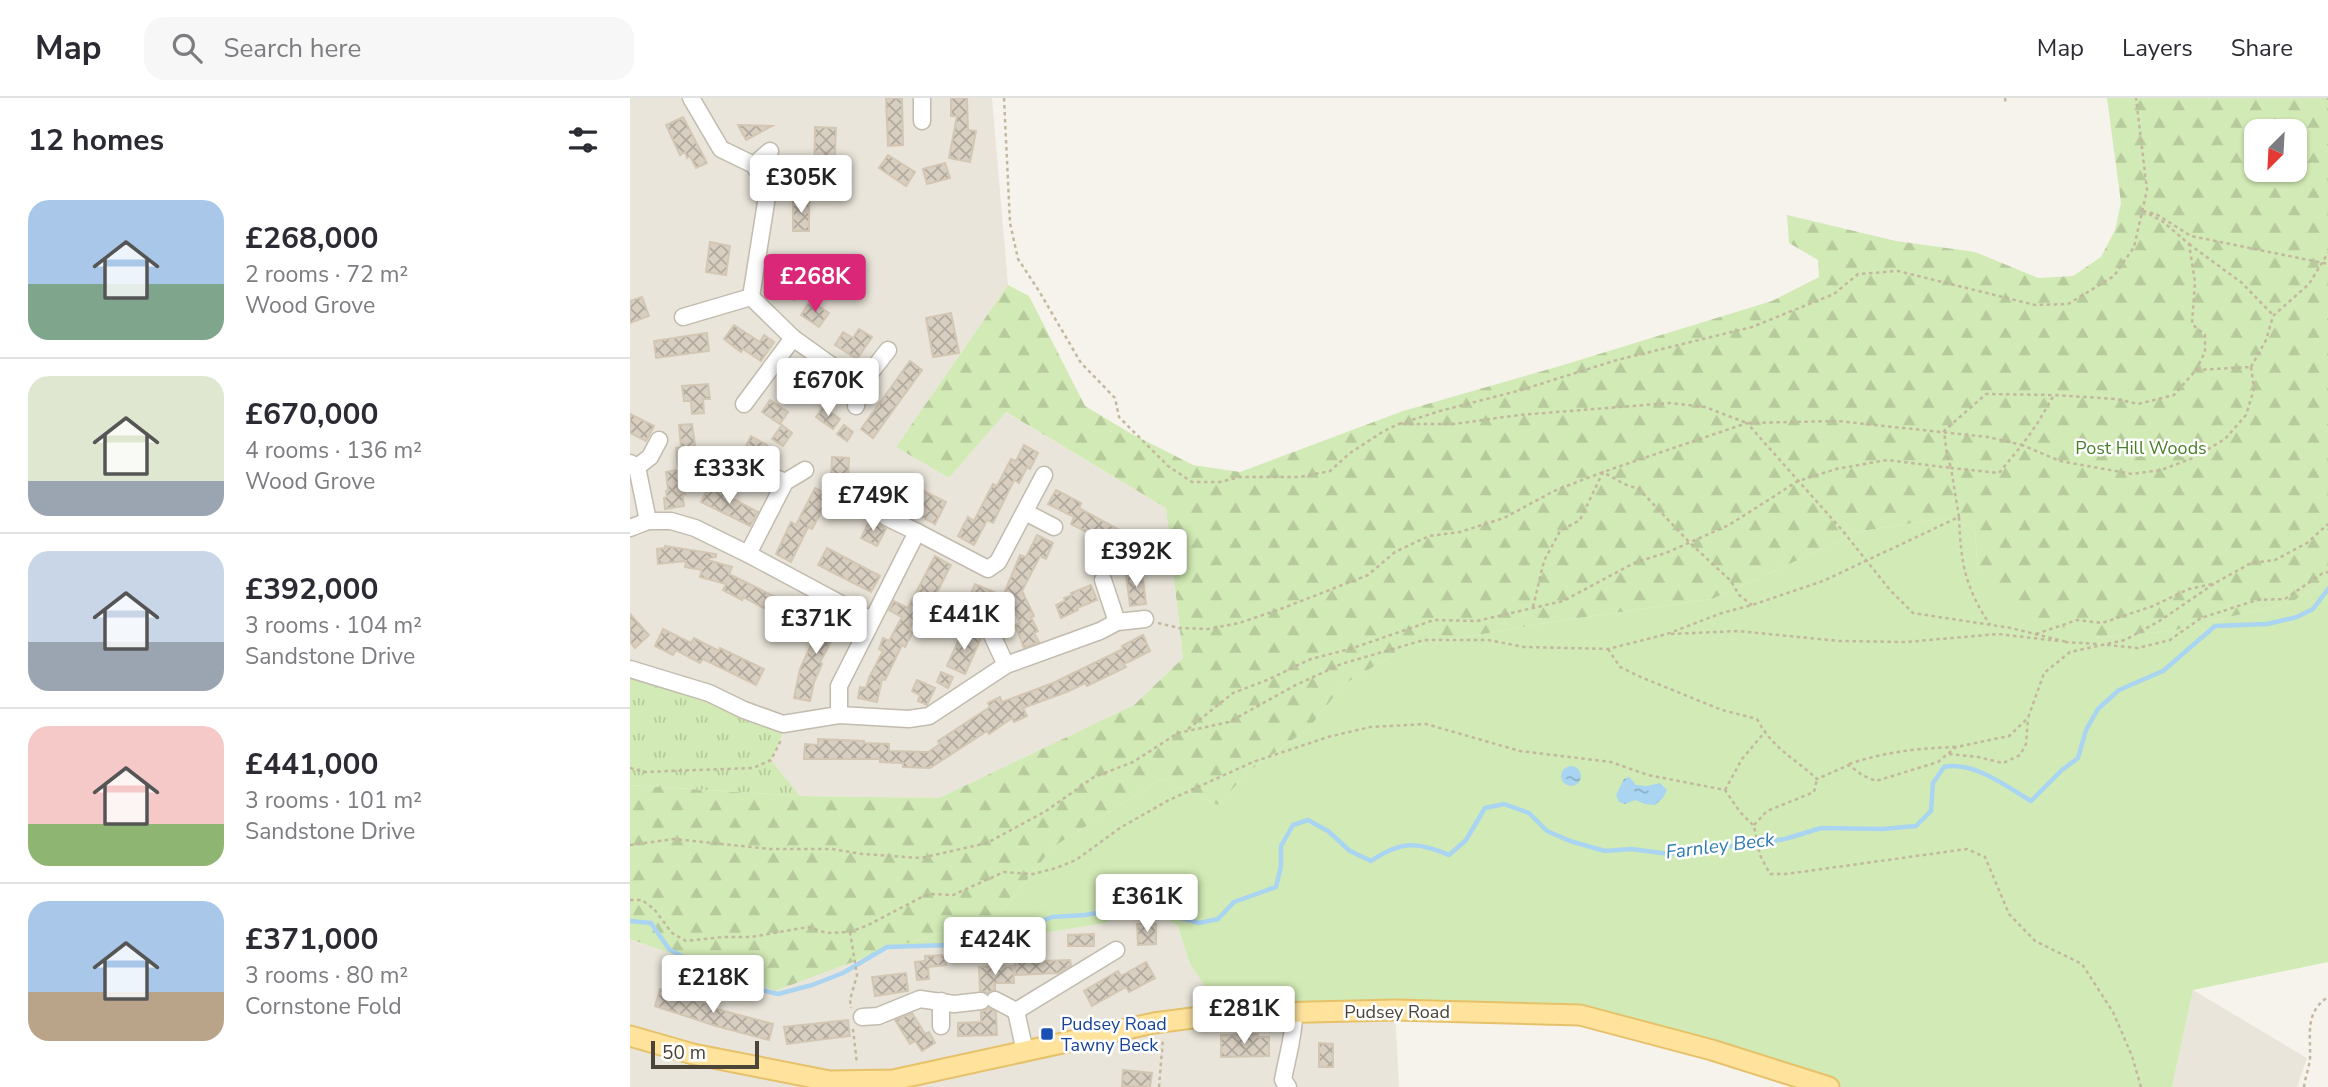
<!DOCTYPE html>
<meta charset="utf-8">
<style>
:root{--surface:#fff;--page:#f7f7f7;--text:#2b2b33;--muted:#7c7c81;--line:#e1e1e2;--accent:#db2777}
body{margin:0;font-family:"Nunito Sans",sans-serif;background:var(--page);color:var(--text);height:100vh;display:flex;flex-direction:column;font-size:26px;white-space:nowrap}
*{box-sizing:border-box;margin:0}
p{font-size:23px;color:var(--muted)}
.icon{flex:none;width:38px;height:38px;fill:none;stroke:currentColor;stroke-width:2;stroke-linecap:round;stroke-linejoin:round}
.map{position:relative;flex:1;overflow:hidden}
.panel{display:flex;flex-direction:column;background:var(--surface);width:630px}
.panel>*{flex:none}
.needle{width:46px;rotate:204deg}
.tools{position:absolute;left:1614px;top:21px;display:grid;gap:14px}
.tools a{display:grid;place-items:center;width:63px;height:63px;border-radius:14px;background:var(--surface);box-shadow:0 2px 5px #0004;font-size:35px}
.scale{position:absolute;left:21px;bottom:18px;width:108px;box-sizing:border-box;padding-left:7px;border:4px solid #4b4439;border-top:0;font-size:19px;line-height:24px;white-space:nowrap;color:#4b4439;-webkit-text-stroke:5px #fff;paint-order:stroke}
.price{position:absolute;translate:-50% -60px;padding:0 16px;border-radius:7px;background:#fff;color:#222;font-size:23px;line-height:46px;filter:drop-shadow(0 2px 4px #0008)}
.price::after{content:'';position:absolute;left:50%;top:42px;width:21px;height:16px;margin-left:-10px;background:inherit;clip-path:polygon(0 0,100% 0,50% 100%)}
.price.on{background:var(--accent);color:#fff}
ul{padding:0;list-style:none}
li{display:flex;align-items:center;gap:21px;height:175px;padding:0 28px}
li+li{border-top:2px solid var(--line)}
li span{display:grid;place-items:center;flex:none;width:196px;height:140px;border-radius:21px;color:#555}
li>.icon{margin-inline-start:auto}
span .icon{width:84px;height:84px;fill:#fffc;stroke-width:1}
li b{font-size:30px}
h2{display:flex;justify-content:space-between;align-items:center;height:84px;padding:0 28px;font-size:30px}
header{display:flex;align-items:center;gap:42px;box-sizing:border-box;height:98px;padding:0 35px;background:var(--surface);border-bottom:2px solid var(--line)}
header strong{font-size:33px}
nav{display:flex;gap:38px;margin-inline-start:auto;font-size:24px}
.search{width:490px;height:63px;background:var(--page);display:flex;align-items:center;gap:18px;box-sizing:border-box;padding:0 24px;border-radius:21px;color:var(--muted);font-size:26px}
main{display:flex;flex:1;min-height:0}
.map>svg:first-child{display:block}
.residential{fill:#eae5da}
.grass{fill:#d2eab5}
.forest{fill:url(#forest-firs);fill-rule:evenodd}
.park{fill:url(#park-tufts)}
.water{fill:url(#water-ripples)}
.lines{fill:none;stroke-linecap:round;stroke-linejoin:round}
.stream{stroke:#a9d4f2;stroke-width:4.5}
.building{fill:url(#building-cross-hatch);stroke:#d3c7b4;stroke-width:2}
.minor-casing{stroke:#c2bbae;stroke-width:19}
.major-casing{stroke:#e6c16a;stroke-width:23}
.path{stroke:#c4b79f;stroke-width:2.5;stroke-dasharray:3.5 3.5;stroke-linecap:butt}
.minor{stroke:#fff;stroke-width:16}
.major{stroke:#ffe39c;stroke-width:19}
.transit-dot{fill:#1a4fb4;stroke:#fff;stroke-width:2.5}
.labels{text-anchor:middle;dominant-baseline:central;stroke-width:5;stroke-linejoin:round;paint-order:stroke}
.park-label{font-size:18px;fill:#4a7f2a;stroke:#fff}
.street-label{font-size:18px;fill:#4b4439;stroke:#fff}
.transit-label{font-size:18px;fill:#164399;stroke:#fff;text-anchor:start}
.water-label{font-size:19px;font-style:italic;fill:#2e7ab2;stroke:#fff}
</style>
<header>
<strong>Map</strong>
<div class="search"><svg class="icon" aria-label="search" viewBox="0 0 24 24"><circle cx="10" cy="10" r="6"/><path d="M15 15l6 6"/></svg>Search here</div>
<nav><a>Map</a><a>Layers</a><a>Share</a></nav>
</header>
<main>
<section class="panel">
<h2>12 homes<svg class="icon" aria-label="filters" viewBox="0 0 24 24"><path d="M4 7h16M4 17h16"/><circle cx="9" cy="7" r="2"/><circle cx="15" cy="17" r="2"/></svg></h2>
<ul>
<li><span style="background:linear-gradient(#a9c7e8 60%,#7fa58c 0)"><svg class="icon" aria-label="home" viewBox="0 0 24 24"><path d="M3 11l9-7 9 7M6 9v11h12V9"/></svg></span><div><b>£268,000</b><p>2 rooms · 72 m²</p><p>Wood Grove</p></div></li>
<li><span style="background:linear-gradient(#dfe7d0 75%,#9aa5b1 0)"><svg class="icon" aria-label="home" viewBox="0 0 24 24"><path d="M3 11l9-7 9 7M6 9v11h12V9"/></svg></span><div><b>£670,000</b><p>4 rooms · 136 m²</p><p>Wood Grove</p></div></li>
<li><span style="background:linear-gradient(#c9d6e8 65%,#9aa5b1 0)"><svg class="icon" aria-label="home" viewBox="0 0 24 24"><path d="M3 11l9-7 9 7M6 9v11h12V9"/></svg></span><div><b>£392,000</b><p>3 rooms · 104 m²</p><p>Sandstone Drive</p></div></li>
<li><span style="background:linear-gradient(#f6c9c9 70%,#8fb573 0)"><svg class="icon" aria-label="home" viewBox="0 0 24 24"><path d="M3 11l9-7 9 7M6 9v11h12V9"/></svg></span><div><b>£441,000</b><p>3 rooms · 101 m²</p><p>Sandstone Drive</p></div></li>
<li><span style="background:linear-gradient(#a9c7e8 65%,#b9a48a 0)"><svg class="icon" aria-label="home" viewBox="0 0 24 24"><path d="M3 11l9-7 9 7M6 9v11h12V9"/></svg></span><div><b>£371,000</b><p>3 rooms · 80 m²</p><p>Cornstone Fold</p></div></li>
</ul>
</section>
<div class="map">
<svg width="1698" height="989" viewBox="0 0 1698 989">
<defs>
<pattern id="forest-firs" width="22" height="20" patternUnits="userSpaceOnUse" patternTransform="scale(1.75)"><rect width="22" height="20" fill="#d2eab5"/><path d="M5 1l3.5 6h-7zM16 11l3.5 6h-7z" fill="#b6ca9c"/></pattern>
<pattern id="park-tufts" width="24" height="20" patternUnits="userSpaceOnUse" patternTransform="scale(1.75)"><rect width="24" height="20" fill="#d2eab5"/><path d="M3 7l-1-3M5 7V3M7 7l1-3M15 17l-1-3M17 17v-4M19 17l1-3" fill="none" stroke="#b6ca9c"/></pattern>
<pattern id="water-ripples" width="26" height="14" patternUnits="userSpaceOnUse" patternTransform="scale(1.75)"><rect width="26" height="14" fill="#a9d4f2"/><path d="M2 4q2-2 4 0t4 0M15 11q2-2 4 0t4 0" fill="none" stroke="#8caec5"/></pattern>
<pattern id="building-cross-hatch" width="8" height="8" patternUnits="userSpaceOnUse" patternTransform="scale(1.75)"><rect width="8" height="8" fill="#d8cfc1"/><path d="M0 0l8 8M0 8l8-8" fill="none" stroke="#b1aa9e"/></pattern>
</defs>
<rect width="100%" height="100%" fill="#f6f3ec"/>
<g class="residential">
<path d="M0,0h362l16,187 -112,162 53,31 56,-66 161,96 17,150 -49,47 -195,93 -139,-2 -29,-36 11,-24 -152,-67z"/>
<path d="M510,805l38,23 11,37 206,47 4,77h-769v-148l145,52 113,-42 118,-10 99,-16z"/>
<path d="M1563,892l114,68 -10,29h-125z"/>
</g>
<path class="grass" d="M1315,420l30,11 3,44 115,65 78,-7 121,-29 36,-24v384l-135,28 -21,97h-343l-249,-72 -357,-1 -34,-52 -11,-36 -38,-23 -35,20 -99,16 -118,10 110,-33 55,-69 108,-68 57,26 30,-33 61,-44 34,-43 63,-38 152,-26 154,-22 150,-68z"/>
<path class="forest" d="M1477,0h221v480l-36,24 -121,29 -78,7 -88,-31 -27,-34 -3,-44 -30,-11 -83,13 -150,68 -154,22 -152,26 -63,38 -34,43 -61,44 -30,33 -57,-26 -108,68 -55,69 -110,33 -113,42 -145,-52v-154l170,11 139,2 195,-93 49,-47 -17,-150 -160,-96 -57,66 -53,-31 112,-162 21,11 56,110 45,27 63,32 47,7 163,-61 157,-45 212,-65 47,-24 -1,-17 -29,-17 -2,-28 109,26 79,11 63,26 35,-2 28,-19 14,-27 6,-27zM1626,33h38v39h-38z"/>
<path class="park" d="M0,571l153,55 -1,12 -11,24 29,36 -170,-11z"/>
<g class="water">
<circle cx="941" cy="678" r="10"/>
<path d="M999,679l7,8 11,1 13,-3 7,7 -4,8 -8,7 -10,-1 -10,-4 -10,4 -6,-2 -3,-7 8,-16z"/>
</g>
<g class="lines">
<path class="stream" d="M0,823l21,2 18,26 35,20 46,18 28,7 34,-9 31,-12 44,-26 62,-2 70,-15 33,-13 33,-2 47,-8 29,5 38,11 19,-4 16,-17 42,-15 5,-21v-20l12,-21 15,-5 20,11 22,20 21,10c30,-20 46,-20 78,-6l17,-15 19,-32 19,-4 25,9 18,18 23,10 35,10 26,-2 38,5 35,-8h31l50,-7 36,-11 62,1 33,-3 15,-15 2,-28 11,-16c29,-6 62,19 87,34l31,-31 16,-12 8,-28 12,-21 21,-19 44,-19 52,-45 52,-2 30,-7 16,-8 15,-20"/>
</g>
<g class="building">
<path d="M256,0h16l1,47 -15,1z"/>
<path d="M321,0h16l1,32 8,1 -6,31 -21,-4 8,-42h-6z"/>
<path d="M53,19l24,46 -11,5 -6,-12 -3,2 -2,-6 -5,3 -14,-30z"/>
<path d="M108,27l34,1 -26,14z"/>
<path d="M185,29l21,1 -2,50 -20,-1z"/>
<path d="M258,57l27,17 -9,14 -27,-18z"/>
<path d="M315,65l5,15 -23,6 -4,-15z"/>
<rect x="163" y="101" width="16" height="32"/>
<path d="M80,144l20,4 -4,29 -20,-3z"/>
<path d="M154,177l19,12 -9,13 -18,-12z"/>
<path d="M12,199l7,19 -19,7v-22z"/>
<path d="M180,203l19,12 -10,14 -18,-12z"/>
<path d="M321,215l8,40 -26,4 -7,-39z"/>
<path d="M104,227l26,17 4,-7 10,7 -13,19 -18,-12 -2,3 -17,-13z"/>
<path d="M229,231l13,8 -15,22 -22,-14 8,-13 10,6z"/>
<path d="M77,235l2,18 -53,7 -2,-17z"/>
<path d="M168,263l29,22 -12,17 -30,-22z"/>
<path d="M280,263l12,9 -49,68 -12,-9z"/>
<path d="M78,286l2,15h-7l1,14 -12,1 -1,-13h-7l-2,-15z"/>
<path d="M140,302l18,12 -8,12 -18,-12z"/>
<path d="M193,309l17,12 -7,10 -17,-12z"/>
<path d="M0,316l24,12 -8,15 -16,-8z"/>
<path d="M62,326l3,21 -3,1 2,18 -16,2 -2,-18 5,-1 -2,-22z"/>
<path d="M152,327l10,8 -9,13 -11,-7z"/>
<path d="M214,327l9,7 -6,9 -10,-7z"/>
<path d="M121,338l16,9 -17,34 -13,-7 4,-8 -3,-2z"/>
<path d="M394,347l14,8 -8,16 -3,-2 -8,16 -5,-3 -21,43 -6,-3 -13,25 -16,-9 10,-19 6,4 19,-37 4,2 14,-27 5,2z"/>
<path d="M202,359l17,1 -1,22 -17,-1z"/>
<path d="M46,372l6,3 3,21 -3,-2 2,14 -19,3 -1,-11 3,-1 -1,-6 2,-1 -2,-18z"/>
<path d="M250,376l35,19 3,-5 28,14 -11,22 -64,-35z"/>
<path d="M79,388l49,26 -8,14 -49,-24z"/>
<path d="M185,390l15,8 -18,33 -4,-2 -17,35 -15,-8 15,-32 5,3z"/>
<path d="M426,392l25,13 -2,5 55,30 -7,15 -56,-29 3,-7 -26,-13z"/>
<path d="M240,422l16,9 -9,17 -16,-8z"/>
<path d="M407,437l16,8 -7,16 -6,-3 -18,35 12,25 -3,1 7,14 -4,2 5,9 -15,6 -9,-23 5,-2 -15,-32 15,-36 6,2z"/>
<path d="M35,448l51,8v3l-12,2 28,8 -3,7 67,33 -8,14 -45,-24 -1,3 -19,-10 3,-6 -26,-7 2,-7 -17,-3 1,-6 -28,3 -1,-15 8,-1z"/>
<path d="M197,450l53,28 -9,16 -53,-27z"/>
<path d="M305,458l16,9 -24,47 -7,-3 -11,21 4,2 -8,15 -3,-2 -17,35 -3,-1 -5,23 -19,-4 2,-11 6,1 3,-10 14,-27 -4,-2 4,-11 6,3 13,-24 -13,-7 5,-9 14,7z"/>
<path d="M512,474l4,32 -16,2 -4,-32z"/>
<path d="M345,486l19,8 -7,17 -19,-9z"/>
<path d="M461,487l6,15 -20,8 1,2 -17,8 -5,-13 9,-4 -1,-3 8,-3 -1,-2z"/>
<path d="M197,512l16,9 -23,43 2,2 -8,18 -4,19 -16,-3 6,-29z"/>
<path d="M0,516l19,21 -14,13 -5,-6z"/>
<path d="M33,531l28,14 3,-5 25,13 1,-3 44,21 -8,16 -53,-26 -3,4 -24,-13 -3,5 -18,-9z"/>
<path d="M333,532l18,8 -16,36 -18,-8z"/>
<path d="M513,537l7,16 -26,13 2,3 -39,19 -2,-3 -16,8 -46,17 4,8 -13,6 -2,-4 -23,16 -2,-3 -57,37 -27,-1v-4l-23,-1v-3h-76l1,-15 13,1v-6l46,2v2l25,1v7l39,1 12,-8 -2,-3 52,-34 -2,-4 12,-6 2,5 51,-19 70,-34 -1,-3z"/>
<path d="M311,574l12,5 -5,11 -11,-6z"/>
<path d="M287,582l18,8 -8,17 -9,-4 2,-6 -8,-4z"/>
<path d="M507,826h19v20l-18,1z"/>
<path d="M464,836v12h-26v-11z"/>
<path d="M315,857l1,10 -18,2 1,12 -12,1 -2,-18 10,-1v-5z"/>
<path d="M440,862l1,5 -13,8 -43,2v-13z"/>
<path d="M516,864l9,16 -26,14 -3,-5 -34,19 -8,-15 34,-20 3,5z"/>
<path d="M383,868l1,17h-19v7l-8,3 -7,-2 -1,-24z"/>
<path d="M276,875l2,18 -33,5 -3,-19z"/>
<path d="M30,891l50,16 -1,2 64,17 -4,16 -53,-14 -61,-20z"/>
<path d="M359,910l7,4 1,23 -39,1v-13l23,-1v-10z"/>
<path d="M282,915l13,21 4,-2 6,11 -13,8 -7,-10 -5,3 -15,-24z"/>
<path d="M218,922l2,16 -63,8 -3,-17z"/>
<path d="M628,936v3h11v19l-48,1v-22z"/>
<path d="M689,945l14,1v23h-14z"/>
<path d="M493,972l29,3 -2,14 -28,-1z"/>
</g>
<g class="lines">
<defs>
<g id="minor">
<path d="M61,0l30,51 33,16 14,25 -17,107 42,41 67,48 28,-36"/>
<path d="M292,0v23"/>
<path d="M124,67l16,-14"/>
<path d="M53,219l68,-20"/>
<path d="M114,306l49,-66"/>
<path d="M226,308l4,-20"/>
<path d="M0,365l7,4 11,54"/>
<path d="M7,369l13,-10 9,-17"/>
<path d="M137,376l18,8"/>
<path d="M395,414l29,15"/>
<path d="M256,419l31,15"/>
<path d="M0,430l18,-7h23l24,7 53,26 123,66"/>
<path d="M118,456l37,-72 20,-12"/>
<path d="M487,524l28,-3"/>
<path d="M360,533l16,34"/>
<path d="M0,571l79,24 35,17 39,14 56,-9 70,4 20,-3 77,-51 94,-34 17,-9 -14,-42"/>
<path d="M209,617v-29l78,-154 71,37 10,-7 46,-87"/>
<path d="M365,902l21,11 100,-61"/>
<path d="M311,903v25"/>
<path d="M386,913l9,41"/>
<path d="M232,919l16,-1 42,-17 34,5 27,-3"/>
<path d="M658,989l-5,-7c4,-23 11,-43 11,-66"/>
</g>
<path id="major" d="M0,938l63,18 137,27 63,-1 261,-57 69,-9 172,-4 185,5 132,35 117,37"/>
</defs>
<use href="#minor" class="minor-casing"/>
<use href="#major" class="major-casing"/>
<g class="path">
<path d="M374,0l6,125 8,36 21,32 42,72 34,35 4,19 49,49 24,16h28l20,-5h60l30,-6 20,-18 34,-22 15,-7"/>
<path d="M1375,0l1,7"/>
<path d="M1697,0l1,1"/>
<path d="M1513,113l13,3 35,22 137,28"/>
<path d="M1519,116l13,7 27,23 6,38 -3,42 13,11v17l-9,18"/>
<path d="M1559,146l53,39 30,31"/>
<path d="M1621,269l3,22 -8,26 -21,24 -32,19 -32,12 -29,4 -72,-13 -38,-16 15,-21 17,-29 62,4 22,5 36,-9 22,-25z"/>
<path d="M1621,269l15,-27 7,-24 36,-32 19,-31"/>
<path d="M1329,419c2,46 5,68 31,108"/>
<path d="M903,509l11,-46 16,-30 20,-11 23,-48 21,12 15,5 51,54 41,38 8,14 13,10"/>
<path d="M528,525l21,5 29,1 31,-6 39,-13 90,-35 27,-23 34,-16 31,-4 44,-14 50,-27 49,-19 144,-49 95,107 48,60 23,23 98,15 56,14"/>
<path d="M1041,536l67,-3 101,10 67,1 92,-8 60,7"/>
<path d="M1406,536l41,-14 25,3 51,-17 36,-17 23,-5"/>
<path d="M1435,544l32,2"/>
<path d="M1477,547l31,3 32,-8 31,-22 56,-18 28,-1 38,-26 5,-1"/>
<path d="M978,551l12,18 23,11 79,32 35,9c16,30 36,38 60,60l32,-14 13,10 14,6 62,-19 18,-15 53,-11 19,-18 16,-45 26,-21 55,-12 36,-20 54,-37 36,-20 24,-3 32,-17 21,-19"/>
<path d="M558,631l45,-36 34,-13 44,-21 42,-11 81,-28 43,1 86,-20 73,-39 30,-9 63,-28 69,-44 38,-12 51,-9 64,8 -4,-13 -3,-24 42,-37 68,1"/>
<path d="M1319,656l29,3 25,6 17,-8 6,-11 2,-26"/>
<path d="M1219,666c36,-12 69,-16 107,-17"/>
<path d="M0,670l14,4 109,-4 18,-8 11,-22"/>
<path d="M1095,692l17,-31 22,-26"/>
<path d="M1124,727l13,-14 47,-19 3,-13"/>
<path d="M0,747l44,-6 96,10h62l30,5 59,4 66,-15 59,-32 48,-34 39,-15 45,-29 51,-11 65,-36 47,-22 83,-24h64l36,7 84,2 59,-15 55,-21 30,-8 71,-24 136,-64 -8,-49 48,5 23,-28 -34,-8 -151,-16 -90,2 -42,-16 -35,-4 -151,12 -65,9h-55l41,-13 81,-21 96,-30 135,-33 82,-33 24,-20 40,-3 137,34 33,-1 46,-28 20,-29 13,-57 -11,-92"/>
<path d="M0,802h12l12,9 18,24 14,8 37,-4h28l57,-10 19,6 23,-1 18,-7 52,-27 12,-4 21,1 51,-23 29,2 23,-6 20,-8 44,-32 47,-27 86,-39 75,-25 42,-10 56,-3 94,27 91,11 37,13 77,15 15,22 14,14 6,29 10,19h16l181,-25 18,8 24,57 26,27 47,23 31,48 19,44 9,31"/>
<path d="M220,834l7,43 -7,25 1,8"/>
<path d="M223,931l4,35"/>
<path d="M529,989l4,-49"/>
<path d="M1674,989c1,-9 5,-19 6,-28 1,-24 -6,-46 18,-62"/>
</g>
<use href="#minor" class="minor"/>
<use href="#major" class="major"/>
</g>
<rect class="transit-dot" x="410" y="929" width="14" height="14" rx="3.5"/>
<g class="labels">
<g class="park-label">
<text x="1511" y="350">Post Hill Woods</text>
</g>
<g class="street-label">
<text x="767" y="914">Pudsey Road</text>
</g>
<g class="transit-label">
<text x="431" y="926">Pudsey Road<tspan x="431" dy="21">Tawny Beck</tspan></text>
</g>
<g class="water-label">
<text transform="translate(1090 748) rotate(-7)">Farnley Beck</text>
</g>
</g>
</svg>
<div class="tools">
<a><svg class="needle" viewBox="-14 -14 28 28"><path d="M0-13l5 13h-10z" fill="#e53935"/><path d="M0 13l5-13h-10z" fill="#7c7c81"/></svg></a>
</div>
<div class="scale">50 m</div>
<b class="price" style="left:171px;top:117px">£305K</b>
<b class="price on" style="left:185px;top:216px">£268K</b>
<b class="price" style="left:198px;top:320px">£670K</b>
<b class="price" style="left:99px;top:408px">£333K</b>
<b class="price" style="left:243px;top:435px">£749K</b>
<b class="price" style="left:506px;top:491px">£392K</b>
<b class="price" style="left:334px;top:554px">£441K</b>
<b class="price" style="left:186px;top:558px">£371K</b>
<b class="price" style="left:517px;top:836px">£361K</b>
<b class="price" style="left:365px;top:879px">£424K</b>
<b class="price" style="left:83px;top:917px">£218K</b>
<b class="price" style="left:614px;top:948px">£281K</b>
</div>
</main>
